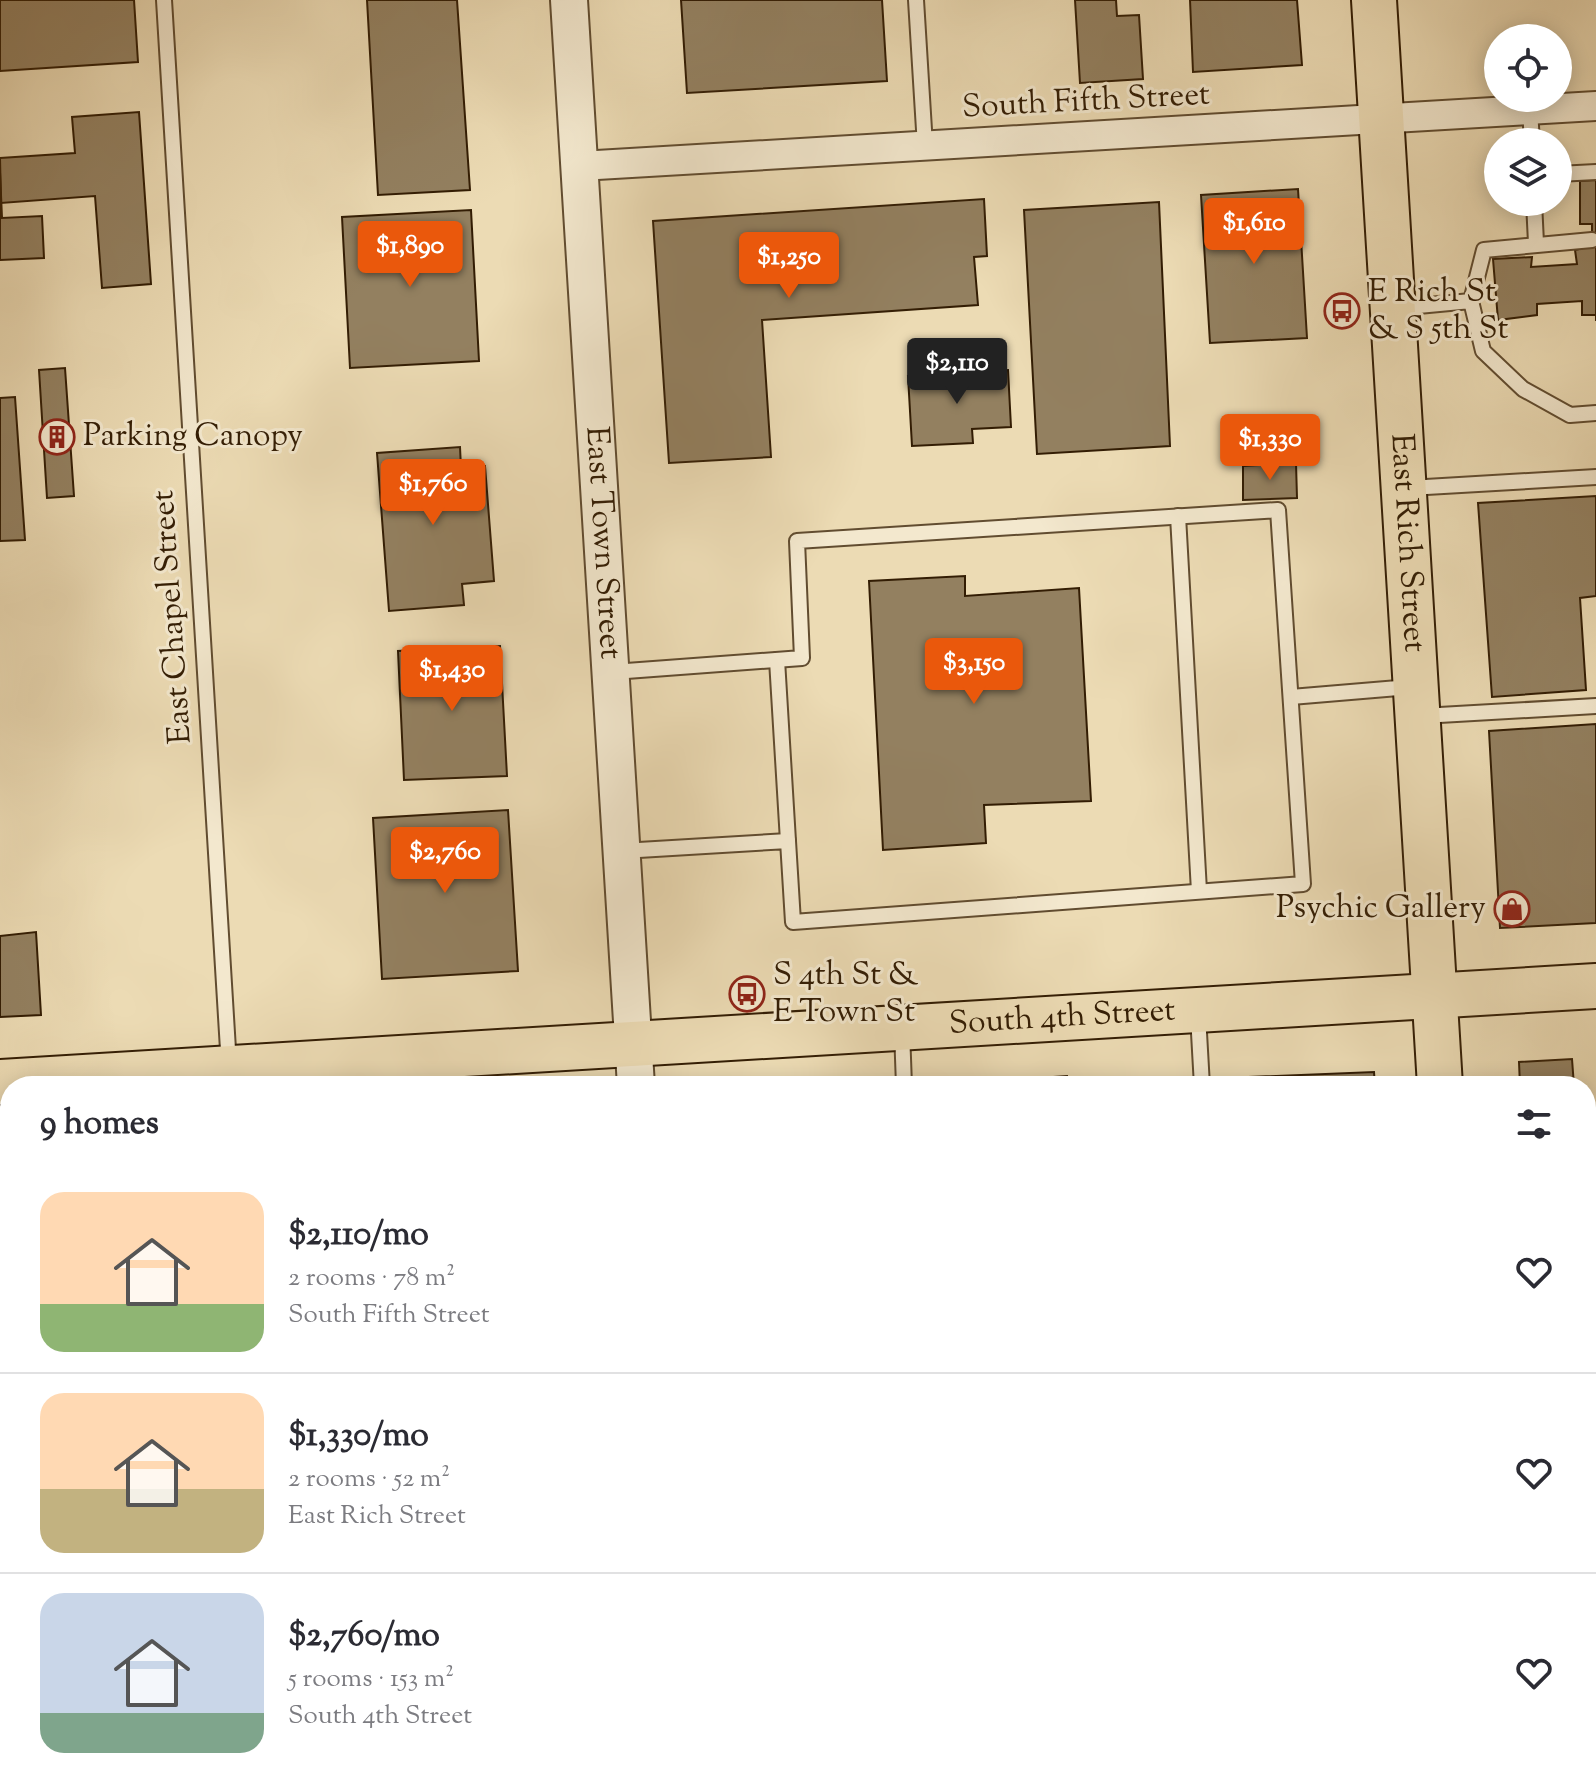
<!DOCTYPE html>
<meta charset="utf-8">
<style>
:root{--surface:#fff;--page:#f2f2f3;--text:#2b2b33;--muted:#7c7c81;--line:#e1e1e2;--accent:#ea580c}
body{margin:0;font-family:"Sorts Mill Goudy",serif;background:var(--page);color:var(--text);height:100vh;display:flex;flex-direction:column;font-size:30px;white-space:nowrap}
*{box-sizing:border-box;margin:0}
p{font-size:26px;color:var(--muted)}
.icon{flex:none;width:44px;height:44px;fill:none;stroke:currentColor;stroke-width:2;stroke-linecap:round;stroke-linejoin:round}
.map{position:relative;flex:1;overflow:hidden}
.drawer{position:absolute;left:0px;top:1076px;width:1596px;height:712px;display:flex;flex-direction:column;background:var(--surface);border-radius:32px 32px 0 0;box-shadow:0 4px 20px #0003}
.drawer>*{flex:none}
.tools{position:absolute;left:1484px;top:24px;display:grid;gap:16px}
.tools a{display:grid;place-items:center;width:88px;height:88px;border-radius:50%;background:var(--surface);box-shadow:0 4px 20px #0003;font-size:40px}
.price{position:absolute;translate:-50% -68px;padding:0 18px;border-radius:8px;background:var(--accent);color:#fff;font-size:26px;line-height:52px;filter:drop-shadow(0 2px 4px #0008)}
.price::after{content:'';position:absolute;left:50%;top:48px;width:24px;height:18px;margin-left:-12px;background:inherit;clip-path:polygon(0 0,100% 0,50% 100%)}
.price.active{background:#222;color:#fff}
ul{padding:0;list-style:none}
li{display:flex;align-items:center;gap:24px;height:200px;padding:0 40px}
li+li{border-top:2px solid var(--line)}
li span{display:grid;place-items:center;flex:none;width:224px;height:160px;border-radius:24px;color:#555}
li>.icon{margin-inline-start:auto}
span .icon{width:96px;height:96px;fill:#fffc;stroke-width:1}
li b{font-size:34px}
h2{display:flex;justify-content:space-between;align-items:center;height:96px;padding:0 40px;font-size:34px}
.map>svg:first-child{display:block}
.green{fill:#cdbb96;stroke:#806c4d;stroke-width:2}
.building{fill:#938060;stroke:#331d04;stroke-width:2}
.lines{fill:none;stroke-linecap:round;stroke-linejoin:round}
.service-casing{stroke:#614c30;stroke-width:18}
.minor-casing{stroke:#614c30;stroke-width:32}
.tertiary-casing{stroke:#614c30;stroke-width:40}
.primary-casing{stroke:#331d04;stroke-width:48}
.service{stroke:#f3e8ce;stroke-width:14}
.minor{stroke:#f3e8ce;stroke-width:28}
.tertiary{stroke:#f3e8ce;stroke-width:36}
.primary{stroke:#ecdbb4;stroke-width:44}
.labels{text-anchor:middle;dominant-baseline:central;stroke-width:6;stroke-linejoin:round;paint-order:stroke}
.street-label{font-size:32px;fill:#331d04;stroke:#f3e8ce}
.poi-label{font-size:32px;fill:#331d04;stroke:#f3e8ce;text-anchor:start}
</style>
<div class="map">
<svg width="1596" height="1788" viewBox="0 0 1596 1788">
<rect width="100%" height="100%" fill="#ecdbb4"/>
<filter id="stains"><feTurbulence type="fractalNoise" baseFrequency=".0025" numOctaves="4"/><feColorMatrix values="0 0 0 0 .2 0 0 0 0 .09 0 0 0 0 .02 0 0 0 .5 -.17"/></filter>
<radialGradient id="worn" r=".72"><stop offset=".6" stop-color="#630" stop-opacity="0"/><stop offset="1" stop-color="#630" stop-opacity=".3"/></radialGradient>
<path class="green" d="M462,1778h140l1,9 -140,1z"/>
<g class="building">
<path d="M0,0h134l4,62 -138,9z"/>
<path d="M367,0h90l13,190 -92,5z"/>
<path d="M681,0h201l5,81 -200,12z"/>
<path d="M1075,0h41l1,16 22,-1 4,64 -63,4z"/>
<path d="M1190,0h107l5,65 -109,7z"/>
<path d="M139,112l12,172 -49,4 -7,-92 -94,7 -1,-45 75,-5 -3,-36z"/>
<path d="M0,172l2,46 40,-2 2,42 -44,2z"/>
<path d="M1596,180v141v-6h-14v-14l-45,3v11l-39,5 -5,-61 39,-2 -1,10 46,-3 -2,-14 17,-4v-22h-12v-43z"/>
<path d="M1298,189l9,149 -97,5 -9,-148z"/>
<path d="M984,199l3,57 -13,1 4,48 -216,15 9,137 -102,6 -16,-242z"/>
<path d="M1159,202l11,244 -133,8 -13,-244z"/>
<path d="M471,210l8,151 -129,7 -8,-151z"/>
<path d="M65,368l9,128 -27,2 -8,-128z"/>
<path d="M1008,370l3,57 -39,2 1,14 -61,3 -4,-70z"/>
<path d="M15,397l10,143 -25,1v-143z"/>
<path d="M460,447l1,21 24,-2 9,115 -32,3 2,21 -75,6 -12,-158z"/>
<path d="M1296,463l1,35 -54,2v-34z"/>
<path d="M1596,496v100l-16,2 6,92 -94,7 -14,-194z"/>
<path d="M965,576v20l114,-8 12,213 -107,4 2,38 -103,7 -14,-269z"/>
<path d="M500,646l7,130 -103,4 -6,-129z"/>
<path d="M1596,724v199l-96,5 -11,-197z"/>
<path d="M508,810l10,161 -136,8 -9,-161z"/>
<path d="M36,932l5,83 -41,2v-81z"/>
<path d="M1572,1059l2,27h-54l-1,-24z"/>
<path d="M1374,1072l1,14h-125l-1,-9z"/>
<path d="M1067,1076l1,10h-121v-2z"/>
<path d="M10,1323v70h-2l-2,-26h-6v-43z"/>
<path d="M10,1558v216l-10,1v-216z"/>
<path d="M301,1778h106v10h-105z"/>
</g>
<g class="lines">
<defs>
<g id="service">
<path d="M164,0l65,1066"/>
<path d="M916,0l9,146"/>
<path d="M1530,110l2,32"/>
<path d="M1558,174l38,-2"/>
<path d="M1534,202l2,41"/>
<path d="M1471,301l13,-51 108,-10"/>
<path d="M1397,308l74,-7 12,50 40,38 47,26 26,-2"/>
<path d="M1409,488l187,-11"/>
<path d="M1178,516l21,375"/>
<path d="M777,660l11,181"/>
<path d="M613,672l189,-14 -5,-117 481,-31 25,374 -510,38 -5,-81 -166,10"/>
<path d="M1291,697l119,-10"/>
<path d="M1422,716l174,-10"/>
<path d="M1198,1015l4,71"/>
<path d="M902,1030l2,56"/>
<path d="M0,1215h10"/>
<path d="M0,1276l10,-1"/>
<path d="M1595,1391l1,19"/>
<path d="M0,1484h10"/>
<path d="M272,1778v10"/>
<path d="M941,1778v10"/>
<path d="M1236,1778l1,10"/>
</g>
<path id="minor" d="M580,166l1016,-60"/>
<g id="tertiary">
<path id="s1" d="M569,0l67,1086"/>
<path d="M678,1778l1,10"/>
</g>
<g id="primary">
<path id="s2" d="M1374,0l66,1086"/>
<path id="s3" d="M0,1082l1596,-96"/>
<path d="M1483,1778v10"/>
</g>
</defs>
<use href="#service" class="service-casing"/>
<use href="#minor" class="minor-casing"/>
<use href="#tertiary" class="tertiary-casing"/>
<use href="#primary" class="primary-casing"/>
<use href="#service" class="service"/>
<use href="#minor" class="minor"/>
<use href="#tertiary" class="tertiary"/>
<use href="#primary" class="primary"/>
</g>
<defs>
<symbol id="bus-ring" viewBox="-11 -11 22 22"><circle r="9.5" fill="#f3e8ce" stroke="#8f2418" stroke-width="1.5"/><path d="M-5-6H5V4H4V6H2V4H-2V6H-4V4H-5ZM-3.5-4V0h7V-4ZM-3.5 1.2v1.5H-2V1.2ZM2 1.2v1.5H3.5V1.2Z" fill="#8f2418"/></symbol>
<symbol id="building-ring" viewBox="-11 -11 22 22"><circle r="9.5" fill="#f3e8ce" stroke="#8f2418" stroke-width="1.5"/><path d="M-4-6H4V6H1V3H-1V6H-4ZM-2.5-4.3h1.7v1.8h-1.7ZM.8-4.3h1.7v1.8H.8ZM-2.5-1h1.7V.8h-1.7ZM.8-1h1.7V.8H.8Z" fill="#8f2418"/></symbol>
<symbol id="shop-ring" viewBox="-11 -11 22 22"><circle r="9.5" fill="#f3e8ce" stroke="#8f2418" stroke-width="1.5"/><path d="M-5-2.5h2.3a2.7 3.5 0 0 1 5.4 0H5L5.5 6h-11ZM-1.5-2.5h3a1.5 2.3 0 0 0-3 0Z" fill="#8f2418"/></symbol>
</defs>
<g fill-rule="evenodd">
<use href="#bus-ring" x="1322" y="291" width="40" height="40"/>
<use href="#building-ring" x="37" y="417" width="40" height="40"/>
<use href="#shop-ring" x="1492" y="889" width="40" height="40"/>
<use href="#bus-ring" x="727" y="974" width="40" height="40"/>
</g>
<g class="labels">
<g class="street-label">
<text transform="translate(1086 102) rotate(-3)">South Fifth Street</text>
<text stroke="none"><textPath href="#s1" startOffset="544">East Town Street</textPath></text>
<text stroke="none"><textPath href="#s2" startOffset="544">East Rich Street</textPath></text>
<text transform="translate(173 617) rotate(-94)">East Chapel Street</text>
<text stroke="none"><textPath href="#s3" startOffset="1064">South 4th Street</textPath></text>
</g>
<g class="poi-label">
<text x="1368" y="293">E Rich St<tspan x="1368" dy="37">&amp; S 5th St</tspan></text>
<text x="83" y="437">Parking Canopy</text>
<text x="1486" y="909" text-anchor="end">Psychic Gallery</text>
<text x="773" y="976">S 4th St &amp;<tspan x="773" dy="37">E Town St</tspan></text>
</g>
</g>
<rect width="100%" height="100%" filter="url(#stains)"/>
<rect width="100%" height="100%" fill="url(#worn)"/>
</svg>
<div class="tools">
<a><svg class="icon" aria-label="locate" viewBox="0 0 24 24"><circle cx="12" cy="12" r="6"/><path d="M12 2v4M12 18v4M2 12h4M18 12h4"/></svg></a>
<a><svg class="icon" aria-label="layers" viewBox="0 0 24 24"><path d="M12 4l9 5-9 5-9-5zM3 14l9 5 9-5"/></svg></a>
</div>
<b class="price" style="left:1254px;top:266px">$1,610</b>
<b class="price" style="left:410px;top:289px">$1,890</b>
<b class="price" style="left:789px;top:300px">$1,250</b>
<b class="price active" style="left:957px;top:406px">$2,110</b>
<b class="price" style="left:1270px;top:482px">$1,330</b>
<b class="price" style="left:433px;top:527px">$1,760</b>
<b class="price" style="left:974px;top:706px">$3,150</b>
<b class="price" style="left:452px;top:713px">$1,430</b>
<b class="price" style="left:445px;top:895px">$2,760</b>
<section class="drawer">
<h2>9 homes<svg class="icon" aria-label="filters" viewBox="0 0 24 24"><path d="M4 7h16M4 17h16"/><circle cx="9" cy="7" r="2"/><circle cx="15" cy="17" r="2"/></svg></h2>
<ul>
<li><span style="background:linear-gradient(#ffd9b3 70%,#8fb573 0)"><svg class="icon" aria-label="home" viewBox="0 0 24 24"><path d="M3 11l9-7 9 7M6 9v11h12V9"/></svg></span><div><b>$2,110/mo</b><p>2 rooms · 78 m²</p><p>South Fifth Street</p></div><svg class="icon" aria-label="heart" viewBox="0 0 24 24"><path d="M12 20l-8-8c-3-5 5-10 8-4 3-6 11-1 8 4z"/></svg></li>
<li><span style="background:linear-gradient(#ffd9b3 60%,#c2b280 0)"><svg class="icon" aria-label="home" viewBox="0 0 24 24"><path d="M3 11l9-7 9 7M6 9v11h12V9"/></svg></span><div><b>$1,330/mo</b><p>2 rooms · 52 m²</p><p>East Rich Street</p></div><svg class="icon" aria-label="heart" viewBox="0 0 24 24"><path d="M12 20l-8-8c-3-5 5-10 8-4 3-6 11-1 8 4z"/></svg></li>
<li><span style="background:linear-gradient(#c9d6e8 75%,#7fa58c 0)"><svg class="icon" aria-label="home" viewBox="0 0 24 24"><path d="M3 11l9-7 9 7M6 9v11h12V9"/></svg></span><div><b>$2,760/mo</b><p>5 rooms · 153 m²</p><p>South 4th Street</p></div><svg class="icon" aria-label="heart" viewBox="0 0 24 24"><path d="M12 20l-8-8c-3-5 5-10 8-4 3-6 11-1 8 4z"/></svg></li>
</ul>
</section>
</div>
